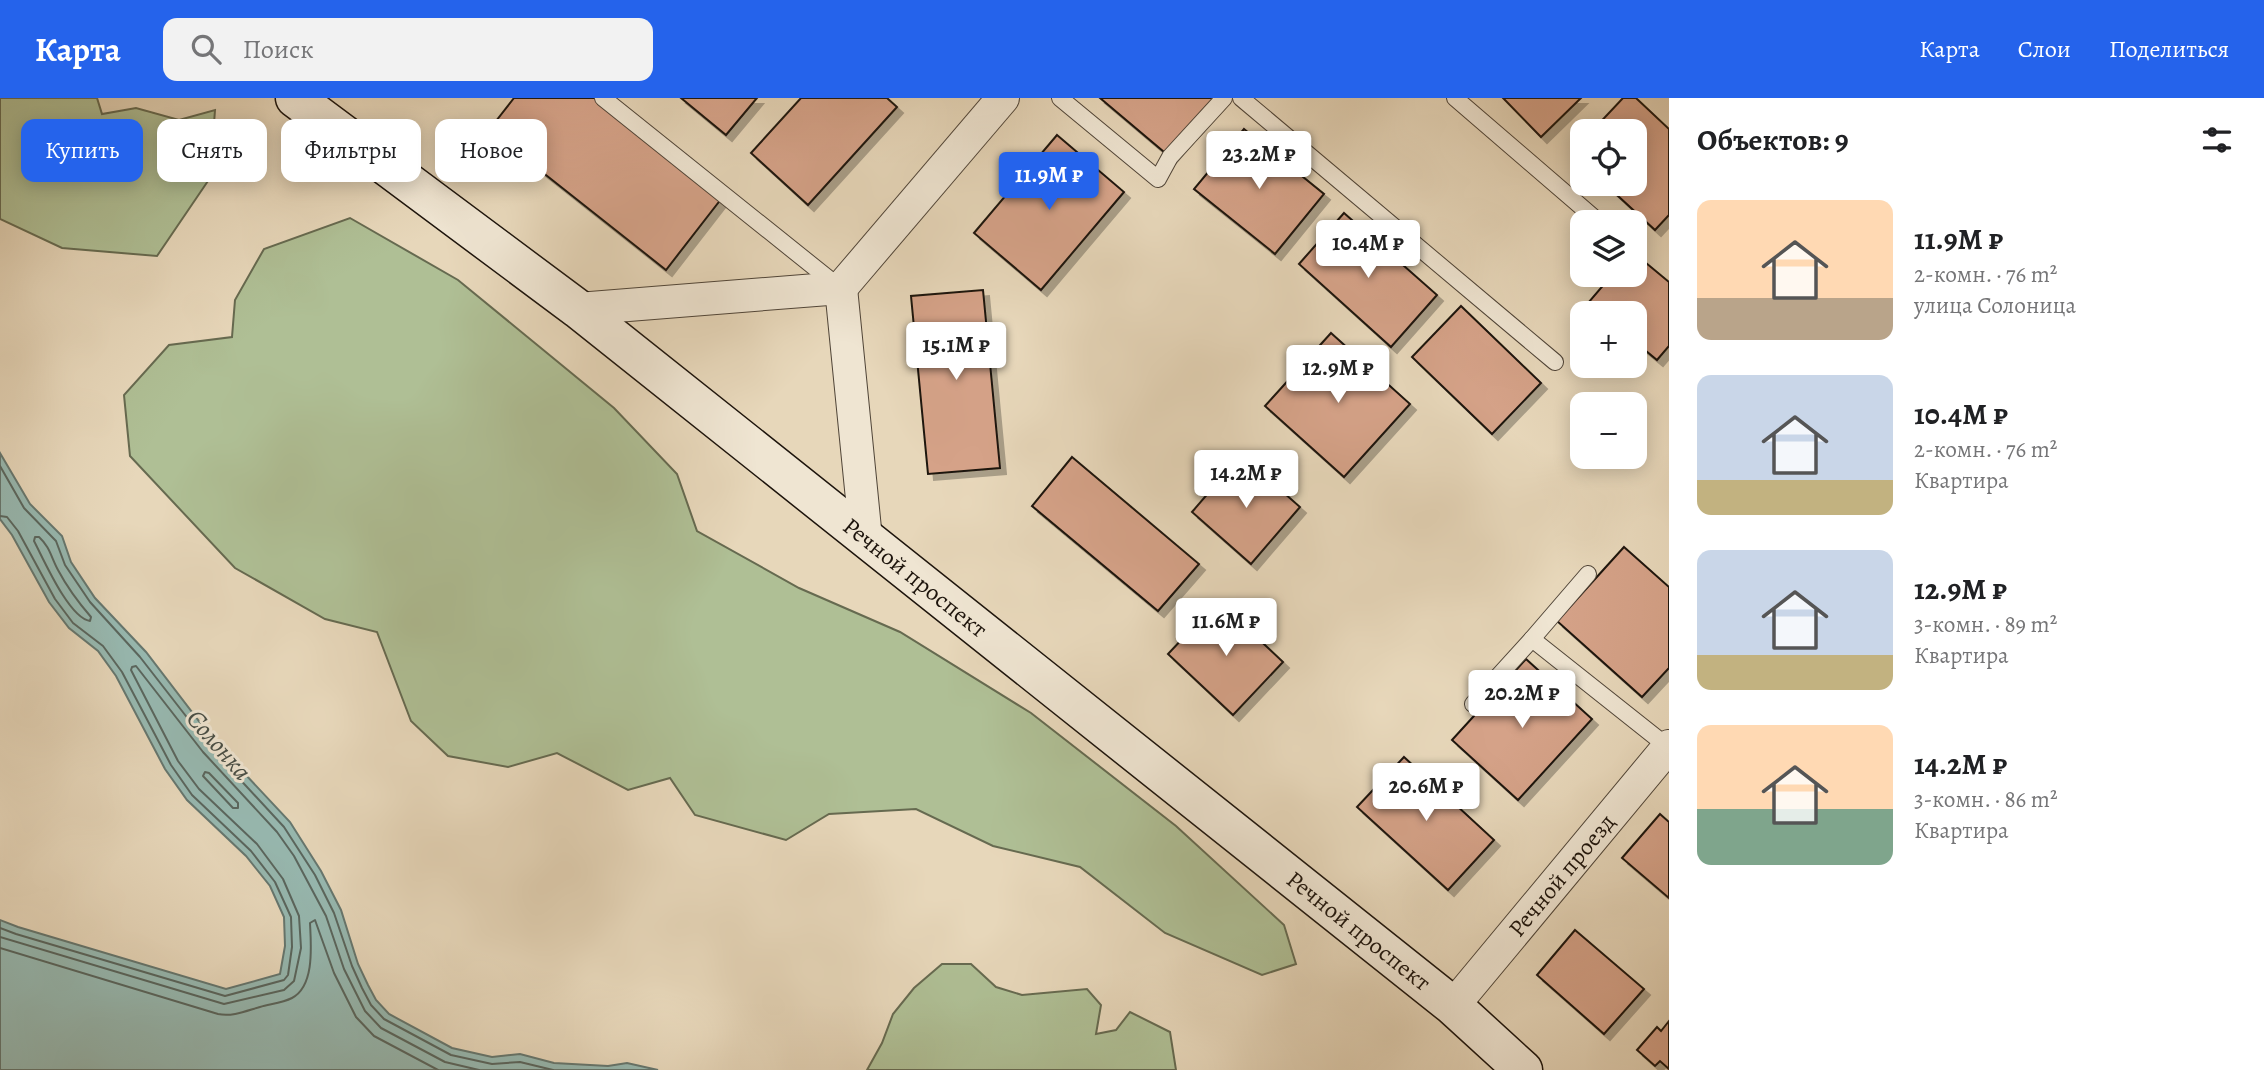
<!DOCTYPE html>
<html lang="ru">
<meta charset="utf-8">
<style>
:root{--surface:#fff;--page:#f2f2f2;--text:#202124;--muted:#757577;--accent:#2563eb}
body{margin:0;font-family:Alegreya,serif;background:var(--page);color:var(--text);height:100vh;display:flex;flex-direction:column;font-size:26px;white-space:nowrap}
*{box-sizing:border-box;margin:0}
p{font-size:23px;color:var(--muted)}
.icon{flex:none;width:38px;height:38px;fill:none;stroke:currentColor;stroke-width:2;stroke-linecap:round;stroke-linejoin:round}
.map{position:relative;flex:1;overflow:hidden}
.sheet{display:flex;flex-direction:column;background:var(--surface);width:595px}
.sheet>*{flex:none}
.guide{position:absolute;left:21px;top:21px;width:665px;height:63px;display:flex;gap:14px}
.tools{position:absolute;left:1570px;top:21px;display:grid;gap:14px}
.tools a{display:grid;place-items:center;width:77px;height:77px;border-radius:14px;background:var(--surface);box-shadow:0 4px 18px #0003;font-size:35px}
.price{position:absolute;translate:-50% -60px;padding:0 16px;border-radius:7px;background:#fff;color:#222;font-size:23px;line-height:46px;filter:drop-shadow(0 2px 4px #0008)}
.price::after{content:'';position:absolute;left:50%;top:42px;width:21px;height:16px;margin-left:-10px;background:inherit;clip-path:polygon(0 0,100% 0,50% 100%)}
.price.on{background:var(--accent);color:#fff}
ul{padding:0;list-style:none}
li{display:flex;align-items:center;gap:21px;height:175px;padding:0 28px}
li span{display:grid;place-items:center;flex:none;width:196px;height:140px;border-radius:14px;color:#555}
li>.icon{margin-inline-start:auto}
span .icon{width:84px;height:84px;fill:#fffc;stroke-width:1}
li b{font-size:30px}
h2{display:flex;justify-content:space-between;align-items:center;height:84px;padding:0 28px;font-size:30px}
.tag{padding:0 24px;border-radius:14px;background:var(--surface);box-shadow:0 4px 18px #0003;font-size:24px;line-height:63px}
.tag.on{background:var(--accent);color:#fff}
header{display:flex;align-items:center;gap:42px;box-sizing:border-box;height:98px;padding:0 35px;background:var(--accent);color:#fff}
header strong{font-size:33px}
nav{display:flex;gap:38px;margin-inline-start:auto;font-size:24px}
.search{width:490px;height:63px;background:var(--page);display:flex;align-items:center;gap:18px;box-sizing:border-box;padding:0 24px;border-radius:14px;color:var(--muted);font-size:26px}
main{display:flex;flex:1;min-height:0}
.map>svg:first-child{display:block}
.green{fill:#afbf95;stroke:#666a50;stroke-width:2}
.water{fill:#97b9b1;stroke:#66776f;stroke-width:2}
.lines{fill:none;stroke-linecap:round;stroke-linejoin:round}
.shore{stroke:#5a665e;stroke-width:2}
.building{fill:#d5a288;stroke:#1d140c;stroke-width:2;filter:url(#shadow)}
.lane-casing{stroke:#504538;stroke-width:18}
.street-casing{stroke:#504538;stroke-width:34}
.secondary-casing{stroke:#1d140c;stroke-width:41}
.lane{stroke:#efe5d2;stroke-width:16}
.street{stroke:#efe5d2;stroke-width:32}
.secondary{stroke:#efe5d2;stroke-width:38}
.labels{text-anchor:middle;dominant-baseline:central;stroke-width:6;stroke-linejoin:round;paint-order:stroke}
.street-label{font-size:24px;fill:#1d140c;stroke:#efe5d2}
.water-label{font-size:26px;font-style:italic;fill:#484e46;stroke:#efe5d2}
</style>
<header>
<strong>Карта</strong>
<div class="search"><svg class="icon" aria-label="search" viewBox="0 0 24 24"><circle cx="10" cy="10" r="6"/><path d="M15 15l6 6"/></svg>Поиск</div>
<nav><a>Карта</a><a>Слои</a><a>Поделиться</a></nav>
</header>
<main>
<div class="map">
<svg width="1669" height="972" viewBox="0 0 1669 972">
<defs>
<filter id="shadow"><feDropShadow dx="6" dy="6" stdDeviation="0" flood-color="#0004"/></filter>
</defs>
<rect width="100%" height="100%" fill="#e7d7ba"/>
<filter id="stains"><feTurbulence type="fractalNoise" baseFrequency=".00286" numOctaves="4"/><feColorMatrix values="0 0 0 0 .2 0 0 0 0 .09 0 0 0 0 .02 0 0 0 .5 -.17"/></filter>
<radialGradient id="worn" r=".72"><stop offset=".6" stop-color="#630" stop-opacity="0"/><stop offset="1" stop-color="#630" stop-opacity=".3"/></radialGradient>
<g class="green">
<path d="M0,0h97l5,16 34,-6 43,12 36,-10 -5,68 -53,78 -95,-8 -62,-29z"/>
<path d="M350,120l108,62 156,128 63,66 20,57 102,57 101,44 131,81 145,113 108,99 12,39 -34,11 -97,-42 -85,-66 -87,-21 -77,-37 -87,5 -43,26 -91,-25 -25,-37 -42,12 -71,-37 -49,14 -60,-11 -37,-35 -34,-89 -52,-13 -90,-51 -105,-112 -6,-61 45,-50 63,-8 3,-37 29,-51z"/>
<path d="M942,866h29l25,23 26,8 65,-6 14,16 -5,29 20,-4 14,-18 40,20 6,38h-309l15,-27 11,-29 21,-26z"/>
</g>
<path class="water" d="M0,355l30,51 32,32 9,26 24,36 51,54 69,90 75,80 31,49 20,39 17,54 10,21 8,15 13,14 63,34 40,9 28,-3 34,9 54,3 19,-3 31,7h-658v-150l18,7 208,62 54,-15 5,-28 -1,-29 -14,-31 -24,-30 -59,-56 -22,-31 -49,-93 -18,-25 -29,-23 -20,-26 -37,-67 -12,-16z"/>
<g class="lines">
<g class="shore">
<path d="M0,368l24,42 32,33 9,24 25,37 50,55 70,90 74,80 31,48 19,38 18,53 10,22 9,17 13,14 67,36 41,9 28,-2 33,8"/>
<path d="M0,418l7,1 11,14 37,68 18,24 30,23 19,26 49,93 21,30 59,56 24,31 16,35 1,30 -4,28 -4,5 -59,16 -209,-62 -16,-6"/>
<path d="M35,439h4c11,10 12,20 19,33 9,17 20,32 33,47l-1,4c-21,-3 -46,-61 -56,-80z"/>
<path d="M205,674l4,1 29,30v5h-5l-30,-32z"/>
<path d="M0,839l224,67 60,-14 10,-9 7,-33 -2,-32 -16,-37 -26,-35 -58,-55 -21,-28 -47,-91 1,-3 4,-1 67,86 74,80 17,24 32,60 18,53 21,42 16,17 64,34 34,8"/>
<path d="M0,850l218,66c14,3 28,-3 42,-7 10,-3 22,-4 32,-9 23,-12 19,-53 18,-75l5,-3 19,53 22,44 18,19 64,34"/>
</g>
</g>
<g class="building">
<path d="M514,0h89l122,96 -59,76 -177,-140z"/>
<path d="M681,0h76l-31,37z"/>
<path d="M801,0h86l10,9 -89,98 -57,-52z"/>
<path d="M1100,0h120l-50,59z"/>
<path d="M1503,0h78l-40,39z"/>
<path d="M1623,0h13l33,31v86l-14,15 -50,-46h29v-53h-42z"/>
<path d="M1244,31l80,65 -49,60 -81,-65z"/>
<path d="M1057,37l67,57 -83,98 -67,-57z"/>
<path d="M1344,115l93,82 -46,52 -92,-83z"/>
<path d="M1634,155l35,29v64l-12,14 -23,-19v-28h-33l-13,-10 24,-28h22z"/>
<path d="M983,192l17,178 -72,6 -17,-178z"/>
<path d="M1461,208l80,77 -49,51 -80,-77z"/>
<path d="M1331,235l79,71 -66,73 -79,-71z"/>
<path d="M1241,357l59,52 -49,57 -59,-52z"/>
<path d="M1072,359l127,107 -41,47 -126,-105z"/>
<path d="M1624,449l45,40v81l-27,29 -85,-76z"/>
<path d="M1218,503l65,61 -50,53 -65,-61z"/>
<path d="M1526,561l66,60 -74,81 -66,-60z"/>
<path d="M1404,659l90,83 -46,50 -91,-83z"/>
<path d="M1660,716l9,8v76l-47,-40z"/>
<path d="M1575,832l69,59 -40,45 -67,-59z"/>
<path d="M1669,923v48l-9,-8 -5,5 -18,-16 20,-23 4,4z"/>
</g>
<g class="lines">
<defs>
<g id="lane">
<path d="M603,0l236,189"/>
<path d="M1060,0l98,81 12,-22 54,-59"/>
<path d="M1241,0l314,264"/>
<path d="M1455,0l144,124"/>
<path d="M1532,541l56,-65"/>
<path d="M1473,606l59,-65 136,108"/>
</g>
<g id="street">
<path d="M841,190l25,251"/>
<path d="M841,190l162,-190"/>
<path d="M578,211l263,-21"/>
<path id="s1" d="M1453,908l216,-260"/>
</g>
<g id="secondary">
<path id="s2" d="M295,0l283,211 875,697 70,64"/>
</g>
</defs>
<use href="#lane" class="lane-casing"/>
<use href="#street" class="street-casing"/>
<use href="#secondary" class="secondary-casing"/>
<use href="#lane" class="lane"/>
<use href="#street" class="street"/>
<use href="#secondary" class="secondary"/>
</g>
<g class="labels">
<g class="street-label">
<text stroke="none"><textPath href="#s2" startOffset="784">Речной проспект</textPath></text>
<text stroke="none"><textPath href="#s1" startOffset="170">Речной проезд</textPath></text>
<text stroke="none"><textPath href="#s2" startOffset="1351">Речной проспект</textPath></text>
</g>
<g class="water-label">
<text transform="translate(219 647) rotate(49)">Солонка</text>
</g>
</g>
<rect width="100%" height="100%" filter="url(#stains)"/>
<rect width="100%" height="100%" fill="url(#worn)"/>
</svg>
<div class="tools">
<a><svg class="icon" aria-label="locate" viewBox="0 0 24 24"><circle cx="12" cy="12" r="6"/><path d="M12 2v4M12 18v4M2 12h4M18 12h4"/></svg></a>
<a><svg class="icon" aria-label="layers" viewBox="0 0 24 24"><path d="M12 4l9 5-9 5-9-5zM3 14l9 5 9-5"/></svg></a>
<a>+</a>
<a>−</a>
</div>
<b class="price" style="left:1259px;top:93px">23.2M ₽</b>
<b class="price on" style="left:1049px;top:114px">11.9M ₽</b>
<b class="price" style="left:1368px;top:182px">10.4M ₽</b>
<b class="price" style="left:956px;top:284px">15.1M ₽</b>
<b class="price" style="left:1338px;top:307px">12.9M ₽</b>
<b class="price" style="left:1246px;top:412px">14.2M ₽</b>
<b class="price" style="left:1226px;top:560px">11.6M ₽</b>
<b class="price" style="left:1522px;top:632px">20.2M ₽</b>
<b class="price" style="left:1426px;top:725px">20.6M ₽</b>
<div class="guide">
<a class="tag on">Купить</a>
<a class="tag">Снять</a>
<a class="tag">Фильтры</a>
<a class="tag">Новое</a>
</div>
</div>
<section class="sheet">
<h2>Объектов: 9<svg class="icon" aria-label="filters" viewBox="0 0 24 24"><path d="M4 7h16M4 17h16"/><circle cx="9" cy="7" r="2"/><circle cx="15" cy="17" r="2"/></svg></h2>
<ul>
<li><span style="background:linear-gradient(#ffd9b3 70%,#b9a48a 0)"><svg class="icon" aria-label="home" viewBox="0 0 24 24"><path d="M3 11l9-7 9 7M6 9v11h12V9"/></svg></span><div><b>11.9M ₽</b><p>2-комн. · 76 m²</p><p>улица Солоница</p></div></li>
<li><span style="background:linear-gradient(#c9d6e8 75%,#c2b280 0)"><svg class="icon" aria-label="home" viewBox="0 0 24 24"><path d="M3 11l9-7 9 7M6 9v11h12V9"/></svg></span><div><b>10.4M ₽</b><p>2-комн. · 76 m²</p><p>Квартира</p></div></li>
<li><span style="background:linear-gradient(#c9d6e8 75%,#c2b280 0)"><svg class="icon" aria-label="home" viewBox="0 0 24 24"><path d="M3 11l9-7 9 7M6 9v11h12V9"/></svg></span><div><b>12.9M ₽</b><p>3-комн. · 89 m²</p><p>Квартира</p></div></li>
<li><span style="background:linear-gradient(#ffd9b3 60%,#7fa58c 0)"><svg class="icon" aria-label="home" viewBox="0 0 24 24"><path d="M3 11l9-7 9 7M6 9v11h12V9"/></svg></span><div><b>14.2M ₽</b><p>3-комн. · 86 m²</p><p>Квартира</p></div></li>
</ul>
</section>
</main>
